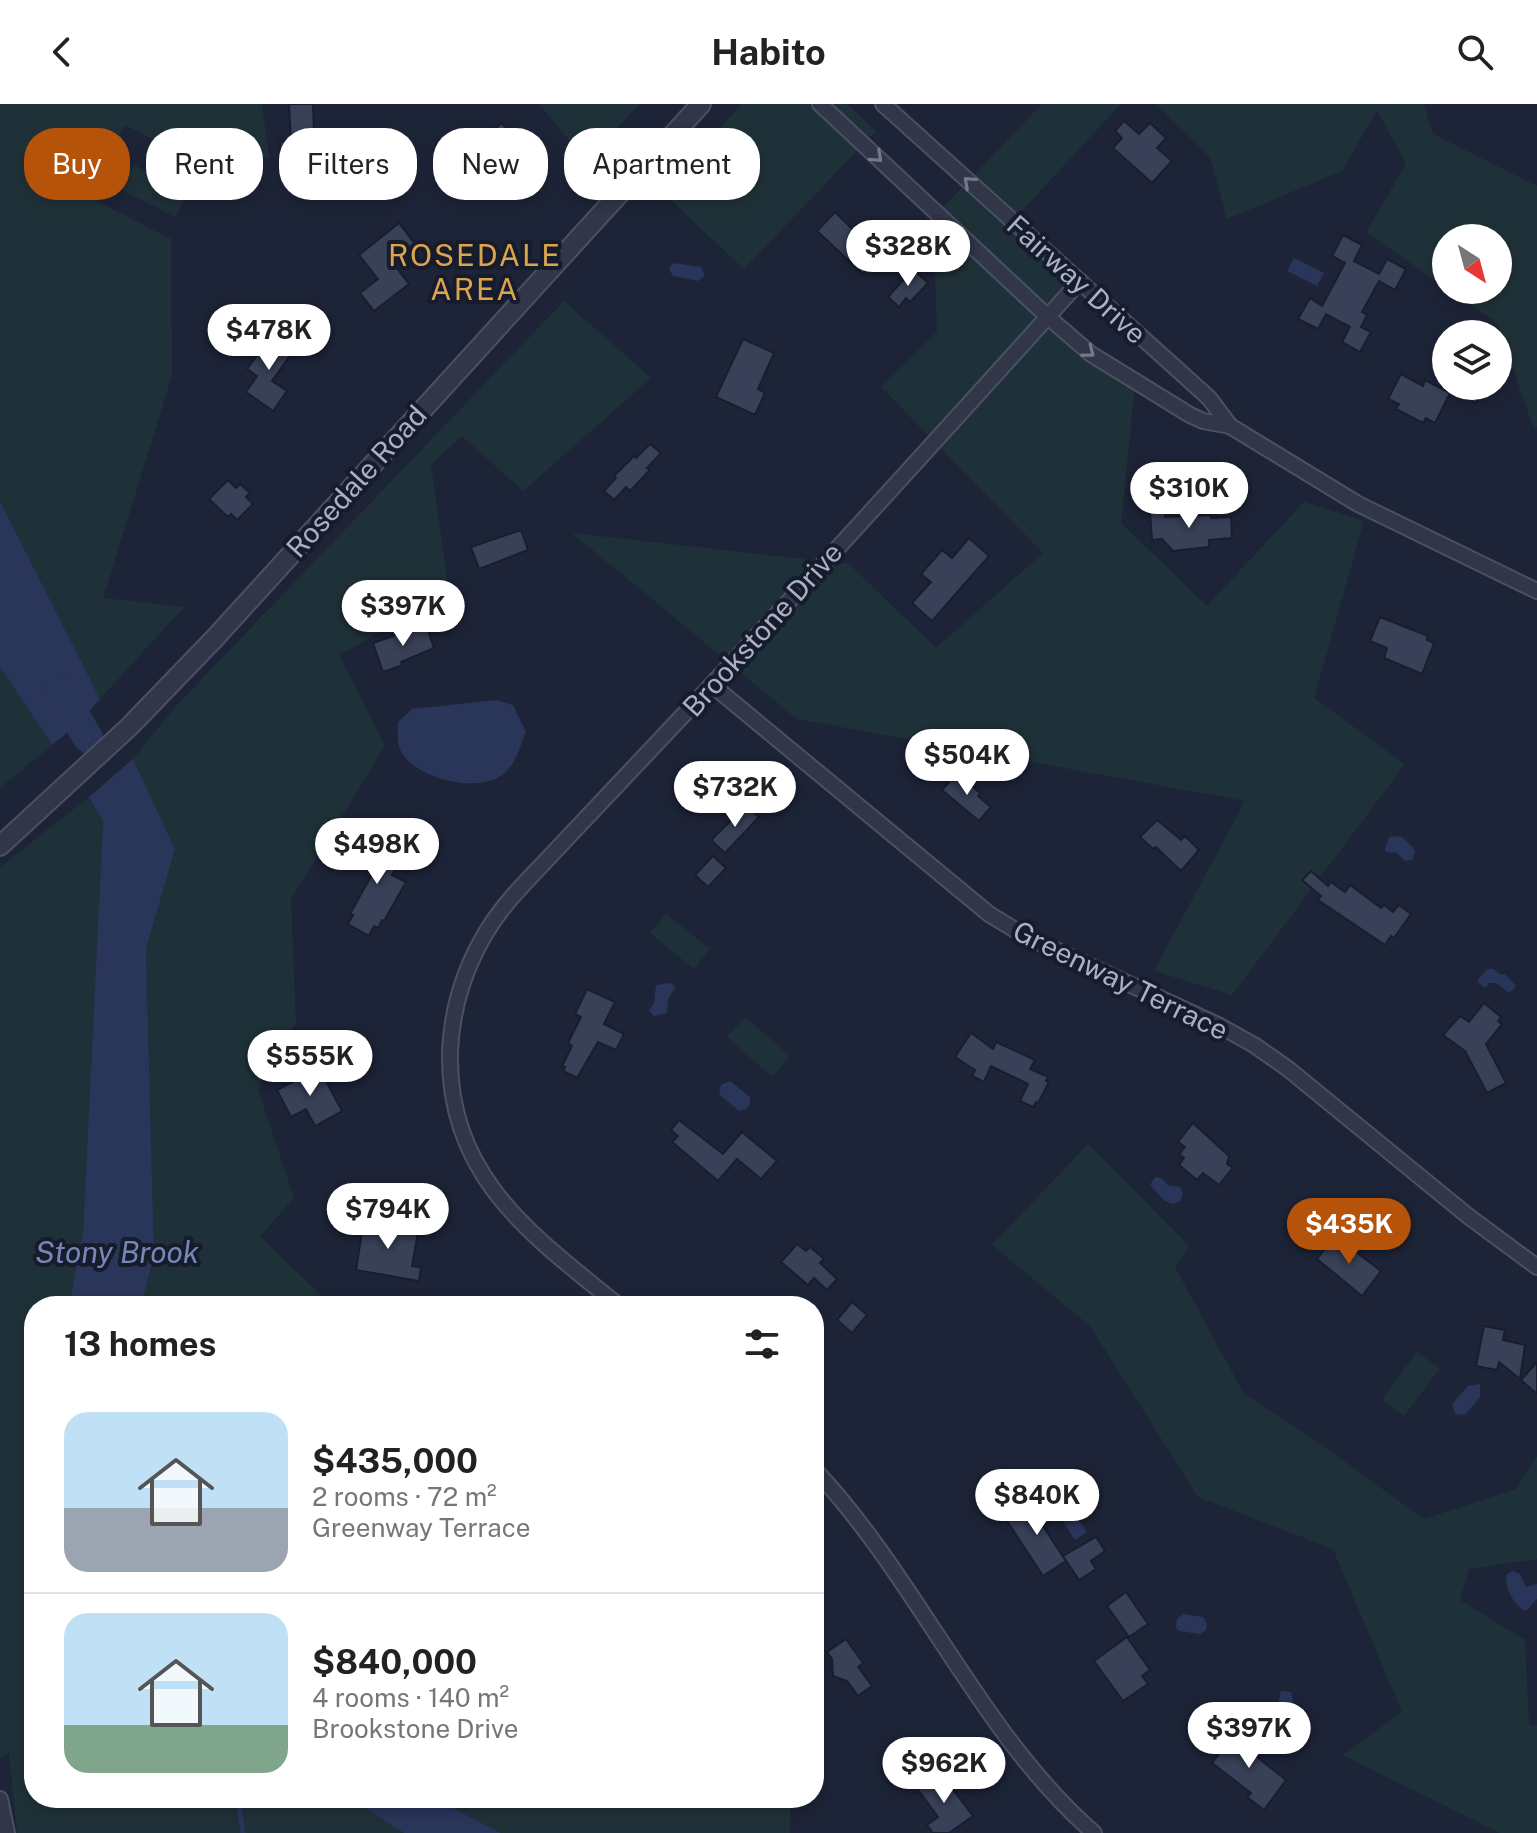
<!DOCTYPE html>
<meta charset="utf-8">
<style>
:root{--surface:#fff;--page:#f6f6f6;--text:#222;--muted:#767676;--line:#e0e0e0;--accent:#b45309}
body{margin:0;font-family:"Public Sans",sans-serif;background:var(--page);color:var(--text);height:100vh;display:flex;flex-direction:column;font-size:30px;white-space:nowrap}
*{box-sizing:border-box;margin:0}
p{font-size:26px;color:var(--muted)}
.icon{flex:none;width:44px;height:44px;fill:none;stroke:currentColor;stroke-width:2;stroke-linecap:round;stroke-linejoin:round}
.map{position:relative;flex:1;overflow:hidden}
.sheet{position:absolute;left:24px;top:1192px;width:800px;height:512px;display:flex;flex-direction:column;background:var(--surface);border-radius:32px;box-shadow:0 4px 12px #0003}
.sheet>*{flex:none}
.top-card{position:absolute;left:24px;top:24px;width:800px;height:72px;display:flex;gap:16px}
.needle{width:52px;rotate:144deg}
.controls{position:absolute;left:1432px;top:120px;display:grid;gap:16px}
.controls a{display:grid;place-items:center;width:80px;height:80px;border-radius:50%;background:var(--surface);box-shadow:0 4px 12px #0003;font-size:40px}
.price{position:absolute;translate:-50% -68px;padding:0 18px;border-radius:28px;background:#fff;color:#222;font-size:26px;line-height:52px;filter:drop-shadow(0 2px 4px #0008)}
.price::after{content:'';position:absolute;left:50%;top:48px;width:24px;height:18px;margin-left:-12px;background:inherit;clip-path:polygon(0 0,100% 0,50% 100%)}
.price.active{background:var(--accent);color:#fff}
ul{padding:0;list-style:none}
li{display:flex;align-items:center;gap:24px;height:200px;padding:0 40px}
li+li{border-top:2px solid var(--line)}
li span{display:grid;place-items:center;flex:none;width:224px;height:160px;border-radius:24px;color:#555}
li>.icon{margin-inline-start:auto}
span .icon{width:96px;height:96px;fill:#fffc;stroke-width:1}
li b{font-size:34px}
h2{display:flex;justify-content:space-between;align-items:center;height:96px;padding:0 40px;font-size:34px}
.chip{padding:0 28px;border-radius:32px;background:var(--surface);box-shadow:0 4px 12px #0003;font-size:28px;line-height:72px}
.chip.active{background:var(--accent);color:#fff}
header{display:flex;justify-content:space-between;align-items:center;height:104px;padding:0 40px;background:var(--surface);font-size:36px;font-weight:700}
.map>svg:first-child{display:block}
.green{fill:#1f3138}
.water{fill:#2a355a}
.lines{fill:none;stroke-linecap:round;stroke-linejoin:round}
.stream{stroke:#2a355a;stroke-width:5}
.river{stroke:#2a355a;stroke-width:30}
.building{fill:#394158;stroke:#181e2e;stroke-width:2}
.minor-casing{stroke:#4b5163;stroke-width:18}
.tertiary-casing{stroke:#4b5163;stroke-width:22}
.minor{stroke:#313648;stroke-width:14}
.tertiary{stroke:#313648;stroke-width:18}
.oneway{stroke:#74798d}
.labels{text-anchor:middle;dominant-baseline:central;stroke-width:8;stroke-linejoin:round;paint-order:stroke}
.street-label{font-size:28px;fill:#aab0c5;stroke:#171c2c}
.neighbourhood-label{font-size:30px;letter-spacing:2px;fill:#dda44e;stroke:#171c2c}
.water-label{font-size:30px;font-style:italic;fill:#7787b5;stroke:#171c2c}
</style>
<header><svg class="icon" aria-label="back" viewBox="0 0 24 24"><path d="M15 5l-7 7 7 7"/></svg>Habito<svg class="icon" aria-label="search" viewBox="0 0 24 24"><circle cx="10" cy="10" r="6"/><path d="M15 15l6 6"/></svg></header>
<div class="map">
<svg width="1537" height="1729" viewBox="0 0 1537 1729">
<rect width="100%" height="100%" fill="#1d2437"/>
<g class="green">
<path d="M0,0h262l7,53 -53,15 -91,-47 -38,71 84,43 1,137 -69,222 81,9 -84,92 -100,-198z"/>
<path d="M539,0h100l-67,74 9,-24z"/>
<path d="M742,0h105l29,27 -132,138 -82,-77z"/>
<path d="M1042,0h79l-106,114 69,68 -36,38 87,63 -14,136 86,83 97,-104 60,19 -50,177 91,66 -173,231 -78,-24 91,-170 -448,-82 -225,-186 277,31 87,84 107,-95 -162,-166 56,-55 -4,-114z"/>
<path d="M1156,0h268l9,30 104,52v241l-3,2 -37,-106 -48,-33h49v-52h-52v50l-80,-56 40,-68 -29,-54 -35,61 -115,48 -17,-62z"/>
<path d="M134,61l54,27 -13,25 -53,-27z"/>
<path d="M564,197l87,77 -128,113 -61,-55 -31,28 18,129 -110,62 46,91 -94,153 5,124 -38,66 36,109 -34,38 72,70h-191l13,-51 -8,-306 29,-100 -42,-90 43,-53z"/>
<path d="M0,563l52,78 -52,43z"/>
<path d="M89,693l14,24 -20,411 -14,74h-35v492h302l28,9 40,26h-387l-8,-80 -9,5v-891z"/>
<path d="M666,810l44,35 -16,20 -44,-36z"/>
<path d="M745,913l45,39 -18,21 -45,-40z"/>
<path d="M1088,1040l101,102 -14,21 69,127 62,40 118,85 92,-30 21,-33v103l-68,10 -9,31 65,40 4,85h8v108h-37l-157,-78 59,-43 -69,-163 -135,-52 -108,-171 -98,-81z"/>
<path d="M1417,1248l23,16 -36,48 -22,-16z"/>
<path d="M434,1694h356v35h-289z"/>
</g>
<g class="water">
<path d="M1294,154l30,15 -7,13 -30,-15z"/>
<path d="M673,159l28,4 4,8 -7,6 -25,-5 -4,-7z"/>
<path d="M0,397l100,198 -23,26 -25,20 -52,-78z"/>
<path d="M497,596l16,5 13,27c-7,17 -11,37 -29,46 -27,14 -87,-1 -98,-31 -2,-7 -1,-18 -1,-25l14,-13z"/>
<path d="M133,655l42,90 -29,100 8,306 -13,51h-72l14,-74 20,-411 -14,-24z"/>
<path d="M1396,732l6,1 13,13 -3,10 -7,1 -8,-8 -11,-1 -1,-3 4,-12z"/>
<path d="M1487,865h6l8,6 4,-1 11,12 -7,7 -13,-10h-7l-4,5 -8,-7z"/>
<path d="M670,879l6,4 -8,12 -1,14 -13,3 -5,-6 5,-7 2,-18z"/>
<path d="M730,977l20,16v7l-4,5 -7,2 -20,-17 2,-9z"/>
<path d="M1155,1073l6,1 8,8 11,1 3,7 -3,7 -7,3 -8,-3 -15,-16z"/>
<path d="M1480,1280v13l-15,18 -10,-1 -3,-10 16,-18z"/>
<path d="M1064,1395l23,33 -12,8 -22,-34z"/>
<path d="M1513,1467l7,3 6,13 11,-3v15l-11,12c-11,-4 -23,-24 -19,-37z"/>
<path d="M1183,1510l20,3 4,6 -1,7 -6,4 -21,-3 -3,-4 1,-8z"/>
<path d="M1281,1587l10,1 4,17 7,4 3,6c-9,11 -19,5 -31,2z"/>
<path d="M336,1694h98l67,35h-97l-40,-26z"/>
</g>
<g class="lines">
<path class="stream" d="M238,1694l5,35"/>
<path class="river" d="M59,584l29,50"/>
</g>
<g class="building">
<path d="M289,0h24l2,63h-14v-12l-20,1 -1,-14 11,-1z"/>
<path d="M1124,17l15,13 11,-11 16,15 -9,10 15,13 -20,22 -39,-35 9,-10 -7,-7z"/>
<path d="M501,19l19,17 -19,21 3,3 -21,23 -24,-22z"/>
<path d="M835,108l45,44 -17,18 -46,-43z"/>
<path d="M399,119l16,21 -23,18 17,22 -35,27 -14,-18 18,-14 -19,-24z"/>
<path d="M1343,131l19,10 -8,16 25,13 8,-15 19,10 -11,21 -16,-9 -17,31 5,3 -6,12 10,5 -11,20 -18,-10 8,-15 -24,-13 -8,15 -20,-10 12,-21 12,8 23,-43 -13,-7z"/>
<path d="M913,165l15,14 -18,19 -4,-4 -7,9 -11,-10z"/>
<path d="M272,230l22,16 -22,31 15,10 -14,20 -27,-19 11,-16 -10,-7z"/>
<path d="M743,235l31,14 -16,36 7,4 -10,22 -39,-18z"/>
<path d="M1401,270l22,12 2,-6 25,13 -15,30 -9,-5 -3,5 -27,-14 3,-5 -11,-5z"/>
<path d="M1440,282h44l-8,17z"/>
<path d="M650,340l11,9 -14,15 3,2 -20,21 -4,-4 -12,13 -10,-9 12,-13 -2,-2 20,-20 2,2z"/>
<path d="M228,376l8,8 4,-4 10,9 -4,4 7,7 -16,16 -6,-6 -3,3 -19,-18z"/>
<path d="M1165,407v6l46,-2v3l20,-1 1,21 -23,2v7l-36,4 -11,-12 -10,1 -2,-28z"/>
<path d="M521,426l7,20 -49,19 -8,-22z"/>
<path d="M969,434l20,18 -57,65 -20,-18 19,-21 -10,-8 21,-24 10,8z"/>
<path d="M1380,513l48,19 -1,4 7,3 -12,31 -38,-16 3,-10 -17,-7z"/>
<path d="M418,523l1,3 8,-3 7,21 -33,14 2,3 -20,7 -10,-29z"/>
<path d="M957,669l23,20 -2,3 13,11 -12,14 -37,-31z"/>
<path d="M746,702l13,11 -34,36 -14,-13z"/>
<path d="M1157,716l24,20 4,-4 14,14 -18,21 -25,-24 -3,2 -13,-12z"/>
<path d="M380,718l16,10 -14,26 15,8 -5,9 14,7 -22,39 -2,-1 -4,8 -4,-2 -5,10 -21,-12 5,-9 -3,-1 30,-54 -16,-9z"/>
<path d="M713,752l13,12 -18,19 -13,-12z"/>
<path d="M1311,767l17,15 3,-4 14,10 5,-7 31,23 3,-3 9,7 6,-7 12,9 -17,24 -3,-2 -6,9 -67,-45 3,-4 -19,-16z"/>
<path d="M587,885l28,13 -11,22 20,10 -8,16 -18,-8 -21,36 -14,-7 2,-4 -3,-1 10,-20 -4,-3 13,-26 -6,-3z"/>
<path d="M1484,899l17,14 -3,4 4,3 -16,20 20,39 -19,10 -22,-42 -22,-16 17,-19 9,6z"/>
<path d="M971,929l22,16 3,-7 39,18 -5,9 18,8 -2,4 3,1 -11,21 -2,-1 -3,5 -13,-6 8,-17 -37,-18 -7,16 -12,-6 3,-6 -20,-13z"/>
<path d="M319,964l23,43 -27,15 -9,-17 -15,8 -14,-27z"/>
<path d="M679,1016l44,34 19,-22 35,29 -16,18 -24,-20 -19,22 -46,-39 6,-6 -7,-6z"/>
<path d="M1193,1019l36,33 -2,8 6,4 -14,17 -16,-12 -6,7 -18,-15 5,-7 -5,-4 6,-7 -7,-5z"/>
<path d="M364,1115l39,7v4l15,2 -6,34 9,1 -2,14 -63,-11z"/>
<path d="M1335,1132l46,35 -19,25 -45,-37z"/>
<path d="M797,1140l9,7 4,-4 14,12 -4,4 17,16 -10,11 -13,-12 -6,7 -27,-23z"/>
<path d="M852,1198l15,13 -15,18 -15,-13z"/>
<path d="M1484,1222l21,4 -2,10 22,5 -5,34 -21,-17 -2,8 -21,-4z"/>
<path d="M1537,1258v32l-16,-14z"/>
<path d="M1040,1396l13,20 -10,6 23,35 -23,15 -36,-55z"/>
<path d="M1096,1433l9,14 -14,10 5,8 -17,11 -16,-24z"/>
<path d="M1126,1488l22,32 -19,13 -22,-31z"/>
<path d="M1127,1533l23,33 -8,6 6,8 -25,17 -29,-40z"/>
<path d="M846,1535l17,24 -5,4 14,19 -14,10 -11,-15 -14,-5 -1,-17 -5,-7z"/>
<path d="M1236,1627l21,16 -5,6 34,27 -22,30 -17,-13 4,-4 -39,-30z"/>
<path d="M939,1667l34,45 -24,17h-16l-6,-8 11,-8 -22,-30z"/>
</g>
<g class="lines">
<defs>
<g id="minor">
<path d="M820,0l228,213 43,37 99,61 13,6 27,5 128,78 179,87"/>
<path d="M883,0l326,294 21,28"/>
<path d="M712,581l277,229 36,22 195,90 34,19 33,23 181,148 69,51"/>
<path d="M619,1202c-87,-71 -172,-129 -169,-255 2,-43 15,-84 37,-120 18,-30 45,-55 69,-81 44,-47 89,-94 133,-141 132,-141 262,-285 391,-428"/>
<path d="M814,1365c104,110 166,265 280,364"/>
<path d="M0,1695l7,34"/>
</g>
<path id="tertiary" d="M0,742l129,-119 85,-88 487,-535"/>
</defs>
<use href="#minor" class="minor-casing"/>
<use href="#tertiary" class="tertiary-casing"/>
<use href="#minor" class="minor"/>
<use href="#tertiary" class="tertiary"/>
</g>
<defs><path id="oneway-chevron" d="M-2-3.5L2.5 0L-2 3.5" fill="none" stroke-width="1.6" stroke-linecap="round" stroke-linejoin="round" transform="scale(2)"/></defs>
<g class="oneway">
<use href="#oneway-chevron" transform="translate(877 53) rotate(43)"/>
<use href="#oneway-chevron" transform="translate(969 78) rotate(-138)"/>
<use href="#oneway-chevron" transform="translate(1089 248) rotate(38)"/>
</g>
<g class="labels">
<g class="street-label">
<text transform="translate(1077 175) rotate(42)">Fairway Drive</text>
<text transform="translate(356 377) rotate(-48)">Rosedale Road</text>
<text transform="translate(762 525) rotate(-48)">Brookstone Drive</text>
<text transform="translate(1121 876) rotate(26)">Greenway Terrace</text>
</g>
<g class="neighbourhood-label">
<text x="475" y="151">ROSEDALE<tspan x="475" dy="34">AREA</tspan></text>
</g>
<g class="water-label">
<text x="117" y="1148">Stony Brook</text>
</g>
</g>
</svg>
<div class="controls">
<a><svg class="needle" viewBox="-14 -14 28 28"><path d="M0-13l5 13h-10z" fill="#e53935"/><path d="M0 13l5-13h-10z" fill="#767676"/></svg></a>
<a><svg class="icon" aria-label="layers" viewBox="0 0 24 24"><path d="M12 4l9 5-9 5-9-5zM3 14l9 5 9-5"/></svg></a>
</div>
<b class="price" style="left:908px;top:184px">$328K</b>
<b class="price" style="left:269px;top:268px">$478K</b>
<b class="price" style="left:1189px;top:426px">$310K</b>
<b class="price" style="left:403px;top:544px">$397K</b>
<b class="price" style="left:967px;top:693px">$504K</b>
<b class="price" style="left:735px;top:725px">$732K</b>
<b class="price" style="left:377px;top:782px">$498K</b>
<b class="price" style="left:310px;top:994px">$555K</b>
<b class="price" style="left:388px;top:1147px">$794K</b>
<b class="price active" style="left:1349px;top:1162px">$435K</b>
<b class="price" style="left:1037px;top:1433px">$840K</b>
<b class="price" style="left:1249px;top:1666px">$397K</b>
<b class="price" style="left:944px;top:1701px">$962K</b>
<div class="top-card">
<a class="chip active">Buy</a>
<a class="chip">Rent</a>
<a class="chip">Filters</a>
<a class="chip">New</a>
<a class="chip">Apartment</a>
</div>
<section class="sheet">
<h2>13 homes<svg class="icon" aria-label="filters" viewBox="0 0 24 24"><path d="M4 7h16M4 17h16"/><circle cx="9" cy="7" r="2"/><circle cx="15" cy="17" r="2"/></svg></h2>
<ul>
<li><span style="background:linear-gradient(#bfe0f5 60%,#9aa5b1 0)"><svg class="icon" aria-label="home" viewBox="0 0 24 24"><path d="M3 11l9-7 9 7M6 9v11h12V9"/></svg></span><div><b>$435,000</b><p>2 rooms · 72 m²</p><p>Greenway Terrace</p></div></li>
<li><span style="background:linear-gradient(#bfe0f5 70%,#7fa58c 0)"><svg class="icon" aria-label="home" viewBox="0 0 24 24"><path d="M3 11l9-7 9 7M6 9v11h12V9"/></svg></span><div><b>$840,000</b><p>4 rooms · 140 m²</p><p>Brookstone Drive</p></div></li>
</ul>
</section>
</div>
